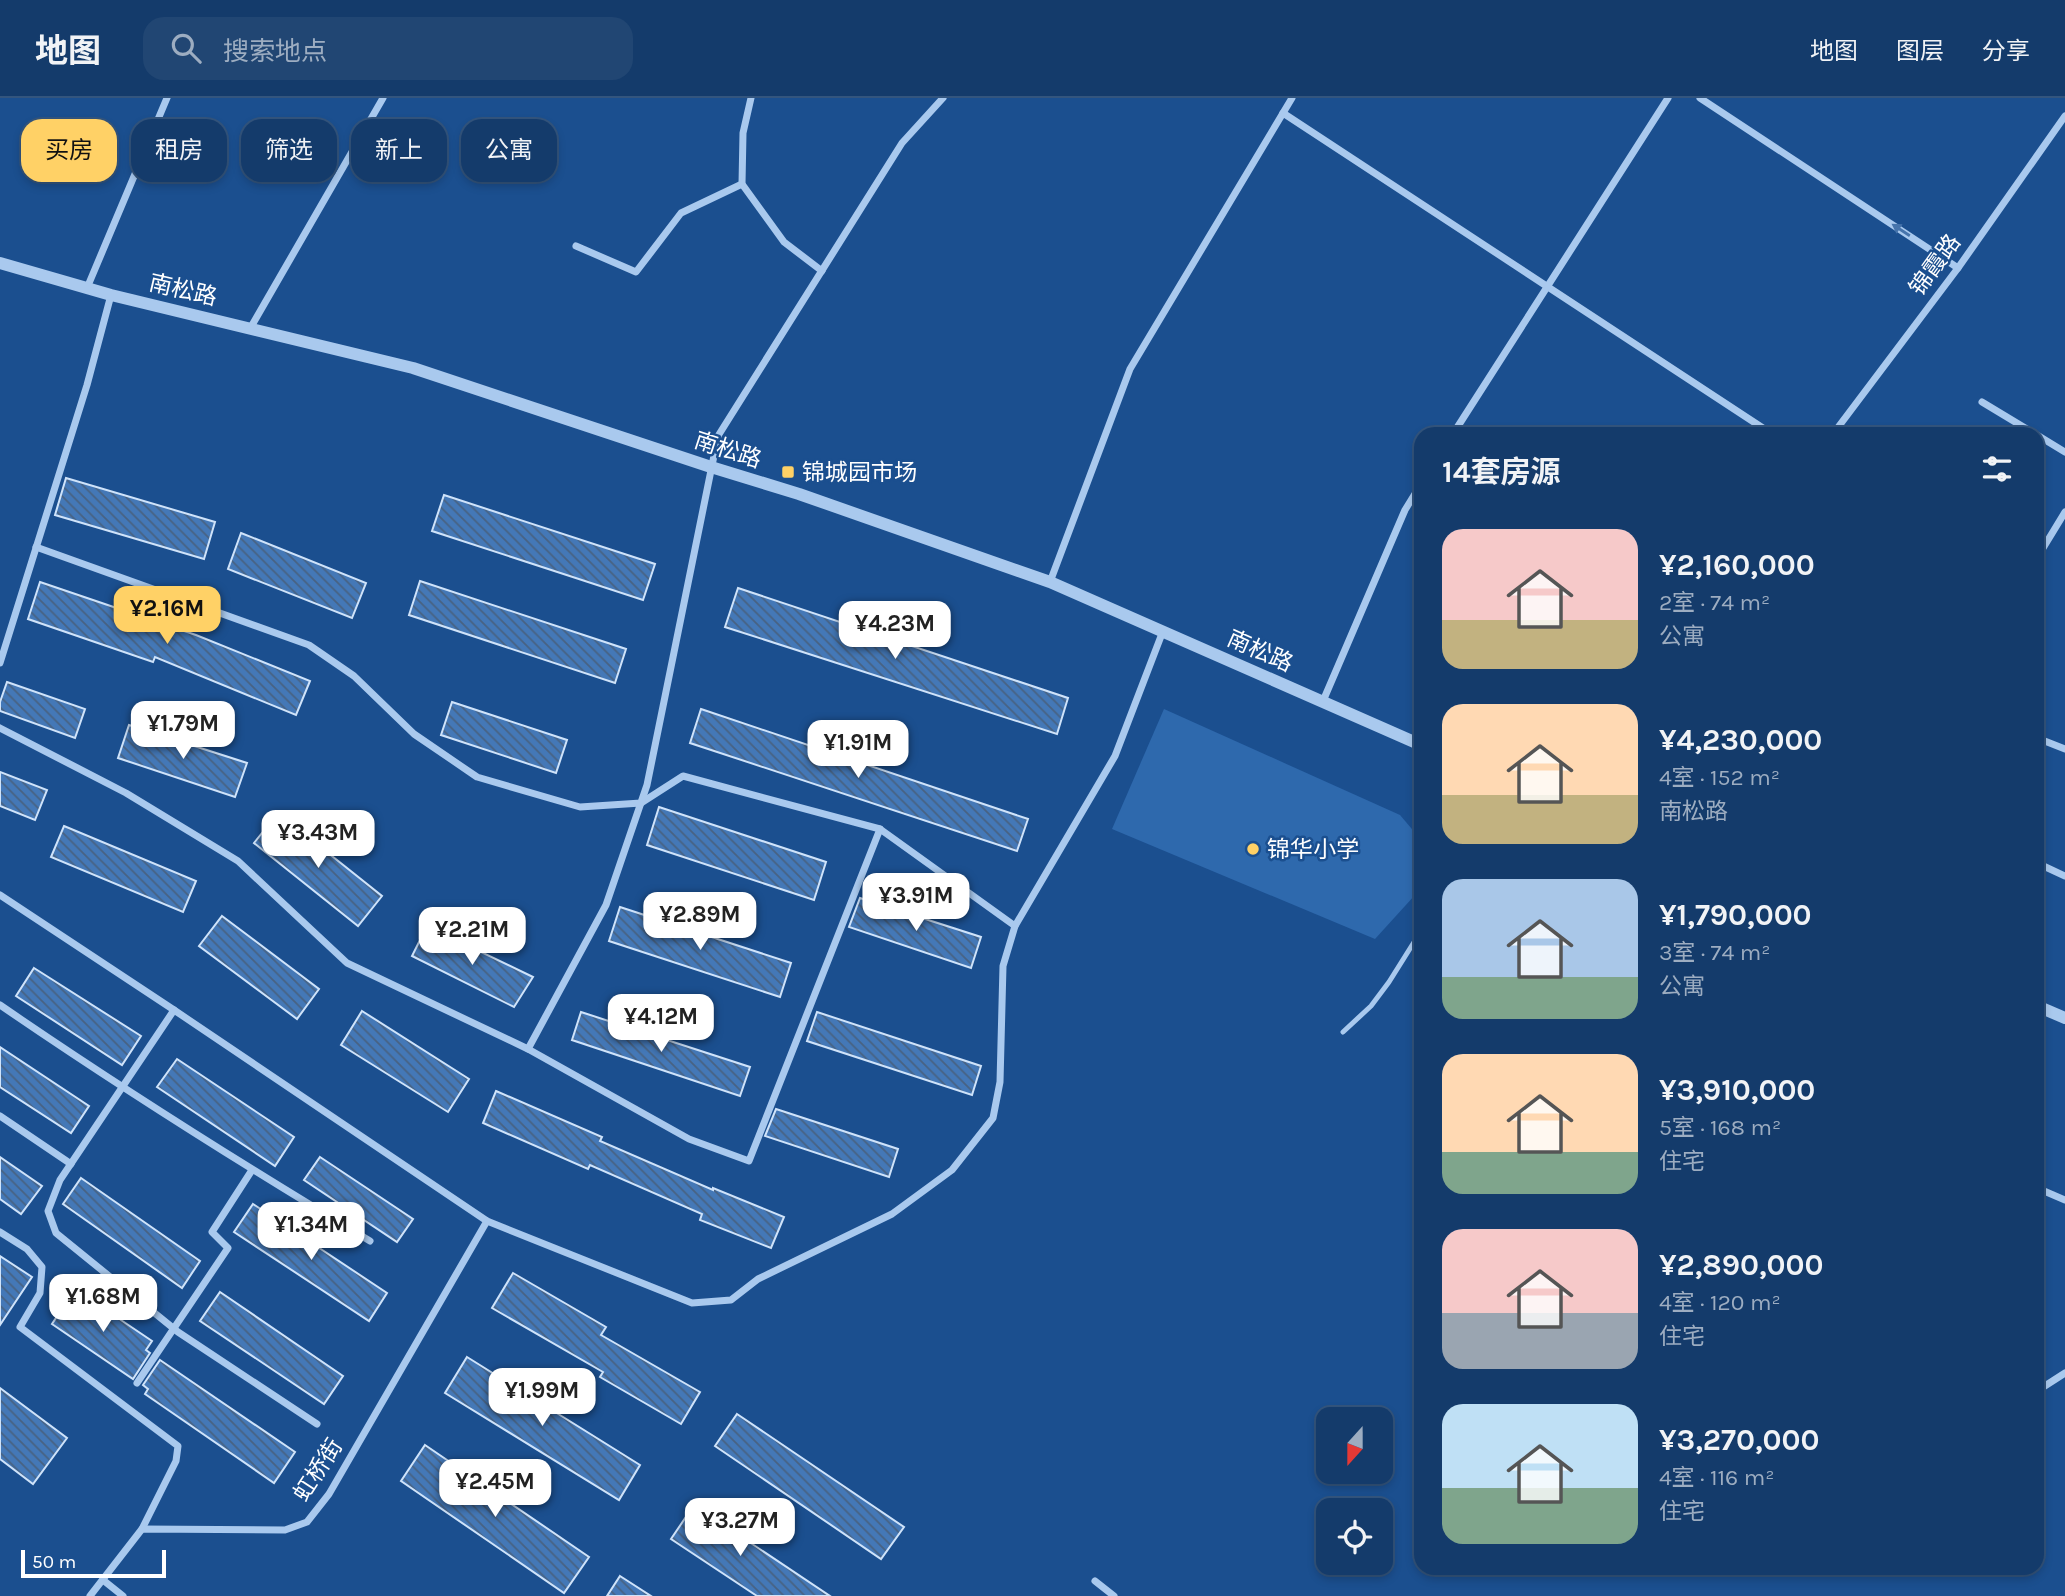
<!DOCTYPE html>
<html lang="zh">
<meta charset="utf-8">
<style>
:root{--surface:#143b6b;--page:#214673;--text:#f1f3f6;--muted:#9dadc1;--line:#33557e;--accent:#ffd166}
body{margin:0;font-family:Karla,"Noto Sans SC",sans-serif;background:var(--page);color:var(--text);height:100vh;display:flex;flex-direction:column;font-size:26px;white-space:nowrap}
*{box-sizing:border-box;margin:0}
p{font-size:23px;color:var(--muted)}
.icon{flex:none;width:38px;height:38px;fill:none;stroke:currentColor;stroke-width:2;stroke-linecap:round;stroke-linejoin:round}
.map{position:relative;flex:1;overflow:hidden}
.details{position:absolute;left:1414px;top:329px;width:630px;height:1148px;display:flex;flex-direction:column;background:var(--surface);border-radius:21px;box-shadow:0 4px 10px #0003,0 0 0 2px var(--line)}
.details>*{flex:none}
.hud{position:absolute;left:21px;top:21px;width:665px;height:63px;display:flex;gap:14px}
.needle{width:46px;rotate:201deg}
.tools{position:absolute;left:1316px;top:1309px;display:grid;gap:14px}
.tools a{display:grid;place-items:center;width:77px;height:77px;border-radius:14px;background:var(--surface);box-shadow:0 4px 10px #0003,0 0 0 2px var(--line);font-size:35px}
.scale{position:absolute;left:21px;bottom:18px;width:145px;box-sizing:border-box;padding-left:7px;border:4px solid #fff;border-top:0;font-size:19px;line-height:24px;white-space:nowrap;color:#fff;-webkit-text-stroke:5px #1b4f8f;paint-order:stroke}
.price{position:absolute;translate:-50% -60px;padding:0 16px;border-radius:14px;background:#fff;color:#222;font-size:23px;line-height:46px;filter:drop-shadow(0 2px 4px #0008)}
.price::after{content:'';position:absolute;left:50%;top:42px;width:21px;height:16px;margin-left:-10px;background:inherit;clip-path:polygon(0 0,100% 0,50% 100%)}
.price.selected{background:var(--accent);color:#111}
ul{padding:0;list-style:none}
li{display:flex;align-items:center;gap:21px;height:175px;padding:0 28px}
li span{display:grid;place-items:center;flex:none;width:196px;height:140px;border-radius:21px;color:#555}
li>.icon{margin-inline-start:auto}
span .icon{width:84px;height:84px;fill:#fffc;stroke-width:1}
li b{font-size:30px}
h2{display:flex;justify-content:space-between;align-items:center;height:84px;padding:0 28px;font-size:30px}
.pill{padding:0 24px;border-radius:21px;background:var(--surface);box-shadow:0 4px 10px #0003,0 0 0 2px var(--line);font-size:24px;line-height:63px}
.pill.selected{background:var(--accent);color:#111}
header{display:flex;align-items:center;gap:42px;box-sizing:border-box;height:98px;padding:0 35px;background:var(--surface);border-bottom:2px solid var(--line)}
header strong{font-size:33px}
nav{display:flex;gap:38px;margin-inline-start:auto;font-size:24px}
.search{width:490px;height:63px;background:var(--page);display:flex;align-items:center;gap:18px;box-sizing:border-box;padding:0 24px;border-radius:21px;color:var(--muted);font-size:26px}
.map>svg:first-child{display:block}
.green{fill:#2e69ad}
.building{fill:url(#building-back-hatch);stroke:#cfe3fa;stroke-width:2}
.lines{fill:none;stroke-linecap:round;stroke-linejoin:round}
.service{stroke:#a9c9ee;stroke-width:5}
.minor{stroke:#a9c9ee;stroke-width:7}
.tertiary{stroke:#a9c9ee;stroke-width:12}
.oneway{fill:#4674ac}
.poi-dot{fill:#ffd166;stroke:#1b4f8f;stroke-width:2.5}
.labels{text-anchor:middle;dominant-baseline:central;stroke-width:5;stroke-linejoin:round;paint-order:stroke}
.street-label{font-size:23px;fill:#fff;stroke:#1b4f8f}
.poi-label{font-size:23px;fill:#fff;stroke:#1b4f8f;text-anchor:start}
</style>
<header>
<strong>地图</strong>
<div class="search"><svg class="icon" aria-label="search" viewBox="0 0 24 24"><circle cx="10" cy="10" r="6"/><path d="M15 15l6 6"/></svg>搜索地点</div>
<nav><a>地图</a><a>图层</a><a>分享</a></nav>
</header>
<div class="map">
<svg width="2065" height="1498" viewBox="0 0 2065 1498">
<defs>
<pattern id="building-back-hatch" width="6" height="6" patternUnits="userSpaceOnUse" patternTransform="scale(1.75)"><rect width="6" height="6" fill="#4478b7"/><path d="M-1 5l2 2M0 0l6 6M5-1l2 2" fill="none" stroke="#486282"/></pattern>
</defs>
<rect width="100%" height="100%" fill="#1b4f8f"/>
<path class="green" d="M1164,611l236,106 17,20 4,11v33l-6,16 -40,44 -263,-110z"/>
<g class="building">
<path d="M66,380l149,44 -11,37 -149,-44z"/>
<path d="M444,397l211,69 -12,36 -211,-69z"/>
<path d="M241,435l125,50 -14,35 -124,-49z"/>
<path d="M420,483l206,68 -11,34 -206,-68z"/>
<path d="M40,484l156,53 114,46 -14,34 -141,-58 -2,5 -125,-43z"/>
<path d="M738,490l330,110 -11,36 -332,-107z"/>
<path d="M7,584l78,27 -10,29 -75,-27v-9z"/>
<path d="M452,604l115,38 -11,33 -115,-38z"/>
<path d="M701,611l327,110 -11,32 -327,-108z"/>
<path d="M129,627l118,38 -12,34 -117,-39z"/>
<path d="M0,674l47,18 -12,30 -35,-14z"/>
<path d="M659,709l167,55 -12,38 -167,-55z"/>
<path d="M278,715l104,83 -24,30 -104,-83z"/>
<path d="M64,728l132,55 -13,31 -132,-55z"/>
<path d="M860,800l121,39 -10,31 -122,-41z"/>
<path d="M620,809l171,56 -11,34 -171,-56z"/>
<path d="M222,818l97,73 -22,30 -98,-73z"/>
<path d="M427,828l106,51 -19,30 -102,-51z"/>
<path d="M34,870l107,68 -19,29 -106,-69z"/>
<path d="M362,913l107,68 -21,33 -107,-67z"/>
<path d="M581,914l169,55 -10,29 -168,-56z"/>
<path d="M817,914l164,54 -9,29 -165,-54z"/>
<path d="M0,949l89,59 -18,27 -71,-46z"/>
<path d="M177,961l117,78 -19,29 -118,-79z"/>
<path d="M496,993l106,46 -2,4 113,49v-2l71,29 -13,31 -71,-28 2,-6 -112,-49 -2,4 -105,-46z"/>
<path d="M776,1011l122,40 -9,28 -124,-41z"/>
<path d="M0,1059l42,29 -21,28 -21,-15z"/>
<path d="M320,1059l93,62 -16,23 -93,-62z"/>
<path d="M81,1080l119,83 -18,27 -119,-84z"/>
<path d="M253,1106l134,89 -18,28 -135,-89z"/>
<path d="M0,1158l32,21 -32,48z"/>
<path d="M513,1175l93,54 -5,8 99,57 -19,32 -81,-47 3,-5 -111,-64z"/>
<path d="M75,1191l77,52 -6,9 4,3 -17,26 -81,-55z"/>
<path d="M220,1194l123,84 -19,28 -124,-83z"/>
<path d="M467,1259l173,108 -21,35 -174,-107z"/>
<path d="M160,1262l135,92 -21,31 -129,-89 3,-5 -5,-4z"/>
<path d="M0,1290l67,50 -34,46 -33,-25z"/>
<path d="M737,1316l167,113 -23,32 -166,-113z"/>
<path d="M425,1347l164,112 -25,36 -163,-112z"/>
<path d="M694,1407l136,91h-73l-86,-57z"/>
<path d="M620,1478l31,20h-44z"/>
</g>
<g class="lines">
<path class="service" d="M1343,934l28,-26 18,-24 32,-51"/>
<g class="minor">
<path d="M751,0l-8,35 -1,51 42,58 38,29"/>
<path d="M1700,0l258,170"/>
<path d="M1283,15l489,321"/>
<path d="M576,148l60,26 45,-59 61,-29"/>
<path d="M87,190l80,-190"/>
<path d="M251,229l132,-229"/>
<path d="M1982,304l53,32"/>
<path d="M1453,336l215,-336"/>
<path d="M1833,336l125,-166 107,-152"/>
<path d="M2037,337l28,17"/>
<path d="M36,449l273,98 45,31 60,58 63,43 103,30 61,-4 42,-27 197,53"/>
<path d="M2037,460l28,-46"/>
<path d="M1050,484l80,-213 162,-271"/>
<path d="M0,565l87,-278 24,-90"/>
<path d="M1323,603l82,-191 16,-26"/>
<path d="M0,630l126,65 112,68 109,102 181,86 161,90 60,22 131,-332 135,97"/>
<path d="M2037,640l28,11"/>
<path d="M2037,765l28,13"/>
<path d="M0,797l174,115 313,211 205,82 39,-3 27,-21 134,-65 60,-44 41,-52 7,-36 3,-116 12,-40 100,-170 48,-125"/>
<path d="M0,907c121,83 245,161 370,236"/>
<path d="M174,912l-114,170 -12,31 8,22 122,99 139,92"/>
<path d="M528,951l78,-144 41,-120 71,-349 184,-293 41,-45"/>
<path d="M0,1018l71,48"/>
<path d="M2037,1090l28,12"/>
<path d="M0,1134l27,17 15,18 -2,26 -20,34 158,119 -2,15 -34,68"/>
<path d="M137,1285l91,-135 -16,-16 40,-62"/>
<path d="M2037,1293l28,-18"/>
<path d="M103,1482l20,16"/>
<path d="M1095,1483l19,15"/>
<path d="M90,1498l52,-67 143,1 22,-8 22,-28 158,-273"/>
</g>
<g class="tertiary">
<path d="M0,165l111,32 302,73 298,99 88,27 251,88 371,163"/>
<path d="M2037,908l28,12"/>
</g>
</g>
<defs><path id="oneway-solid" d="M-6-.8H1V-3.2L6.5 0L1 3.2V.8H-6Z" transform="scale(1.75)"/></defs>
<use class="oneway" href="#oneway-solid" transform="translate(1901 132) rotate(-147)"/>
<g class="poi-dot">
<rect x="781" y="367" width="14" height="14" rx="3.5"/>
<circle cx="1253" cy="751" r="7"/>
</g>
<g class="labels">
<g class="street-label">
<text transform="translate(1935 167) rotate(-54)">锦霞路</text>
<text transform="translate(183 192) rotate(13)">南松路</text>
<text transform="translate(728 352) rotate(18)">南松路</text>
<text transform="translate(1260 553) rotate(24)">南松路</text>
<text transform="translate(318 1372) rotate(-57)">虹桥街</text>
</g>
<g class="poi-label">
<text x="802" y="374">锦城园市场</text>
<text x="1267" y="751">锦华小学</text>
</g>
</g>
</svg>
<div class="tools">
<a><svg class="needle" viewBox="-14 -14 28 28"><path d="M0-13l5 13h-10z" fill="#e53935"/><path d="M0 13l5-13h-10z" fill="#9dadc1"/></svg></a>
<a><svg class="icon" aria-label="locate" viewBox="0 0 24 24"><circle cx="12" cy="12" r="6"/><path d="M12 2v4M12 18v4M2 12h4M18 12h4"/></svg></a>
</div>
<div class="scale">50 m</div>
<b class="price selected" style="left:167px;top:548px">¥2.16M</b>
<b class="price" style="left:895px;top:563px">¥4.23M</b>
<b class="price" style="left:183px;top:663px">¥1.79M</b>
<b class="price" style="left:858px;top:682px">¥1.91M</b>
<b class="price" style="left:318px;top:772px">¥3.43M</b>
<b class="price" style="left:916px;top:835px">¥3.91M</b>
<b class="price" style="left:700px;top:854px">¥2.89M</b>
<b class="price" style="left:472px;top:869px">¥2.21M</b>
<b class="price" style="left:661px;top:956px">¥4.12M</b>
<b class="price" style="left:311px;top:1164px">¥1.34M</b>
<b class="price" style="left:103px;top:1236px">¥1.68M</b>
<b class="price" style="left:542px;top:1330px">¥1.99M</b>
<b class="price" style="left:495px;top:1421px">¥2.45M</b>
<b class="price" style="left:740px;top:1460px">¥3.27M</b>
<div class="hud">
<a class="pill selected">买房</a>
<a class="pill">租房</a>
<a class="pill">筛选</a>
<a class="pill">新上</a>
<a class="pill">公寓</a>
</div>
<section class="details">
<h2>14套房源<svg class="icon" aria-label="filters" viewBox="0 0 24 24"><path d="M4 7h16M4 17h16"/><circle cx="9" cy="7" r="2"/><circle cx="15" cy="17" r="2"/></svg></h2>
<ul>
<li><span style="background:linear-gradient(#f6c9c9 65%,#c2b280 0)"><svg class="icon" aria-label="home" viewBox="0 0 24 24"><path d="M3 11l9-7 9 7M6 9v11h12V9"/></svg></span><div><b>¥2,160,000</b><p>2室 · 74 m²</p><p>公寓</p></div></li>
<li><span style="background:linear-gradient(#ffd9b3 65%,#c2b280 0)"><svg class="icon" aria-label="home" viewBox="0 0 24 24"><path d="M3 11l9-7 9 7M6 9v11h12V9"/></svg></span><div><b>¥4,230,000</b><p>4室 · 152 m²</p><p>南松路</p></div></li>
<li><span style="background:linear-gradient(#a9c7e8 70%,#7fa58c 0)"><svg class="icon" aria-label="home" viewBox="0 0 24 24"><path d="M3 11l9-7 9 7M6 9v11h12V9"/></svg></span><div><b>¥1,790,000</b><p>3室 · 74 m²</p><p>公寓</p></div></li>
<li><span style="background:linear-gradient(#ffd9b3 70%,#7fa58c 0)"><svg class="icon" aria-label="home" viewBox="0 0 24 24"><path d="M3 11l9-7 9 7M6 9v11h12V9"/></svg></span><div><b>¥3,910,000</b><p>5室 · 168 m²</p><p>住宅</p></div></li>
<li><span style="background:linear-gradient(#f6c9c9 60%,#9aa5b1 0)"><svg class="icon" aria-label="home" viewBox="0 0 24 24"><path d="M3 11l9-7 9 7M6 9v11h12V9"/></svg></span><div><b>¥2,890,000</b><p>4室 · 120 m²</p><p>住宅</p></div></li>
<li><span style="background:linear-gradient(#bfe0f5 60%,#7fa58c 0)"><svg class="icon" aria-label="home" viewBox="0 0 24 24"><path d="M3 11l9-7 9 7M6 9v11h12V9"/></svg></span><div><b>¥3,270,000</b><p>4室 · 116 m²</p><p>住宅</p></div></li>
</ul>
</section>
</div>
